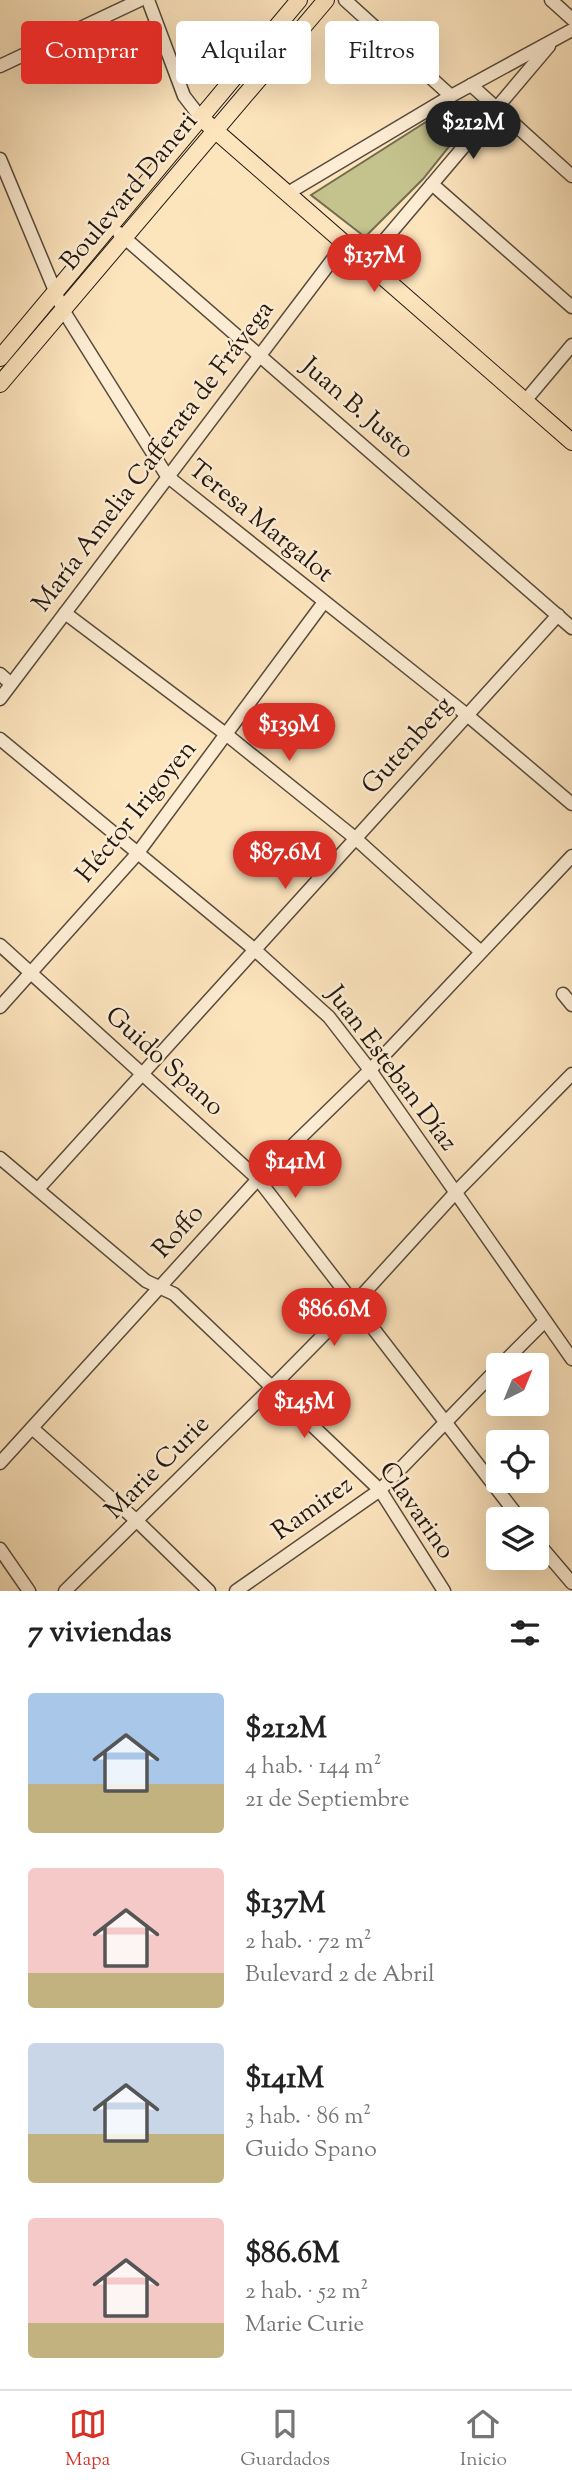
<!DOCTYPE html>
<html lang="es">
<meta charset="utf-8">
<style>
:root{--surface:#fff;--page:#f6f6f6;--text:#222;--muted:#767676;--line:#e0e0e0;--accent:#d93025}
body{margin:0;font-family:"Sorts Mill Goudy",serif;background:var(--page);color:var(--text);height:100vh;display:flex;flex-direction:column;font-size:26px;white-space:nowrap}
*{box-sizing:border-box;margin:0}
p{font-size:23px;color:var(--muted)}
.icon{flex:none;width:38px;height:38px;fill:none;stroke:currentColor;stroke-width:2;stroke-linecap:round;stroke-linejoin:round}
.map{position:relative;height:1591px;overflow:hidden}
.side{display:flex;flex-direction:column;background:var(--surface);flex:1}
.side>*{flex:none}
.guide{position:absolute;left:21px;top:21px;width:530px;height:63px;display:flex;gap:14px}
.needle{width:46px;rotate:43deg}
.tools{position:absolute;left:486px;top:1353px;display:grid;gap:14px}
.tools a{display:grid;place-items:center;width:63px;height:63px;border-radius:7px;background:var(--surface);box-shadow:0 7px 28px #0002;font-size:35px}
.price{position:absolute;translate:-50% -60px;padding:0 16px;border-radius:24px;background:var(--accent);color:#fff;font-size:23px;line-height:46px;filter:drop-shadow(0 2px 4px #0008)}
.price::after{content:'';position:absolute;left:50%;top:42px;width:21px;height:16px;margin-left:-10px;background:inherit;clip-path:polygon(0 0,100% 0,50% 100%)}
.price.current{background:#222;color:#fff}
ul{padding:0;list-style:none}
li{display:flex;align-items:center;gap:21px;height:175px;padding:0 28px}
li span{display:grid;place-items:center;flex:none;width:196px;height:140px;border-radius:7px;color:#555}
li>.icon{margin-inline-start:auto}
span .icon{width:84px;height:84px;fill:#fffc;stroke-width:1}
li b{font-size:30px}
h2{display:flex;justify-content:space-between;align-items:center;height:84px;padding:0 28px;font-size:30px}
.chip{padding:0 24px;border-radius:7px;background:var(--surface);box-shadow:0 7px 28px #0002;font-size:24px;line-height:63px}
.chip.current{background:var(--accent);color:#fff}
.tabs{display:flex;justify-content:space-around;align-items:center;height:98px;border-top:2px solid var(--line);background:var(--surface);font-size:19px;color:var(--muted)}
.tabs a{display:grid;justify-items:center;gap:4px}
.tabs .current{color:var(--accent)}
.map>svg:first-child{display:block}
.green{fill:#c4c28d;stroke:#736d4f;stroke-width:2}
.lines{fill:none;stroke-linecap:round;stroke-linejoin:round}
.minor-casing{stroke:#584b3c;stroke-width:15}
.major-casing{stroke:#221811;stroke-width:18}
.minor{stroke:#fdedd4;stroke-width:12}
.major{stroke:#fce4bd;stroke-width:16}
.labels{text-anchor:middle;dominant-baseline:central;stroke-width:5;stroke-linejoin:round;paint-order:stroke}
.street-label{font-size:26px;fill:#221811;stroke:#fdedd4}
</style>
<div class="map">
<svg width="572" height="1591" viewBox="0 0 572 1591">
<rect width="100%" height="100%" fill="#fce4bd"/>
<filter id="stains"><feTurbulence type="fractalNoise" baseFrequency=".00286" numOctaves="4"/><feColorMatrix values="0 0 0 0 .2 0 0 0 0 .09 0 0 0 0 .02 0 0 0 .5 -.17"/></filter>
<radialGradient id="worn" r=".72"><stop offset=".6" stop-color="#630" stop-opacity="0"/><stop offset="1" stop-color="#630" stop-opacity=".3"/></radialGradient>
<path class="green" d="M451,106l28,3 -56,70 -58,58 -54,-42z"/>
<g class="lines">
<defs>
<g id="minor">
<path d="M148,0l36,96 17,22"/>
<path d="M345,0l106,96"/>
<path d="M551,0l21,19"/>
<path d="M0,66l140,-66"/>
<path d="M471,85l101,91"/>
<path d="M0,159l63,151 104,166 300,239 105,89"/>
<path d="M432,184l140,123"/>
<path d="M288,193l163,-97 121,-66"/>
<path d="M119,233l453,395"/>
<path d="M366,262l183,-216"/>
<path d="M525,401l47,-56"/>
<path d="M65,613l162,122 128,103 126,114"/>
<path d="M0,674l11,10"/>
<path d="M0,699l345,-456"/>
<path d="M0,739l255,211 74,67 41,53 202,289"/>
<path d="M0,945l258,234 262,340"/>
<path d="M563,994l9,11"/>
<path d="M0,1007l137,-153 187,-252"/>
<path d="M0,1158l146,123 28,13 206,196 64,101"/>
<path d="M38,1189l520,-574"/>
<path d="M501,1365l43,-43"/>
<path d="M32,1428l105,93 72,70"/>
<path d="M0,1463l258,-284 112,-109 202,-214"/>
<path d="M537,1542l35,41"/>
<path d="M0,1549l29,42"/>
<path d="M65,1591l208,-205 81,-82 102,-112 116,-118"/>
<path d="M236,1591l144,-101 119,-123"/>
</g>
<g id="major">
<path d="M201,118l371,324"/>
<path d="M0,358l299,-358"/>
<path d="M0,384l326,-384"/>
</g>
</defs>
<use href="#minor" class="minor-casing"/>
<use href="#major" class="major-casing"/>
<use href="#minor" class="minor"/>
<use href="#major" class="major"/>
</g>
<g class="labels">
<g class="street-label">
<text transform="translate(130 192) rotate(-50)">Boulevard Daneri</text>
<text transform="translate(357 409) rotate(41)">Juan B. Justo</text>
<text transform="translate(154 457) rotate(-53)">María Amelia Cafferata de Frávega</text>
<text transform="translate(260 522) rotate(39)">Teresa Margalot</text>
<text transform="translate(408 746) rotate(-48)">Gutenberg</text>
<text transform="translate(137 812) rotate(-51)">Héctor Irigoyen</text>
<text transform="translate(164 1062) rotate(42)">Guido Spano</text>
<text transform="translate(391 1069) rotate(53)">Juan Esteban Díaz</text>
<text transform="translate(179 1232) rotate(-48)">Roffo</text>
<text transform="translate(158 1468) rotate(-45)">Marie Curie</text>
<text transform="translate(313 1509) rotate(-35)">Ramirez</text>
<text transform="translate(416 1511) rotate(55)">Clavarino</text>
</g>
</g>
<rect width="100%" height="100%" filter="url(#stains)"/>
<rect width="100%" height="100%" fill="url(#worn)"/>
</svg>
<div class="tools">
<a><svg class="needle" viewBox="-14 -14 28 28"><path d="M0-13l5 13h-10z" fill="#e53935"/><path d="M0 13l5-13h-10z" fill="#767676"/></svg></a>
<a><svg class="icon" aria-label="locate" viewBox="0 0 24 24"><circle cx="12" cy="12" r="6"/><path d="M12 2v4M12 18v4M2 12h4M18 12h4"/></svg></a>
<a><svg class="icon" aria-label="layers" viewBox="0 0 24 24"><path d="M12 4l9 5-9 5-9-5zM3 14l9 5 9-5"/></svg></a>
</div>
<b class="price current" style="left:473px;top:161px">$212M</b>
<b class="price" style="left:374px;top:294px">$137M</b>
<b class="price" style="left:289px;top:763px">$139M</b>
<b class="price" style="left:285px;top:891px">$87.6M</b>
<b class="price" style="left:295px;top:1200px">$141M</b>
<b class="price" style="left:334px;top:1348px">$86.6M</b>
<b class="price" style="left:304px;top:1440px">$145M</b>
<div class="guide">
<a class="chip current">Comprar</a>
<a class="chip">Alquilar</a>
<a class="chip">Filtros</a>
</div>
</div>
<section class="side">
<h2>7 viviendas<svg class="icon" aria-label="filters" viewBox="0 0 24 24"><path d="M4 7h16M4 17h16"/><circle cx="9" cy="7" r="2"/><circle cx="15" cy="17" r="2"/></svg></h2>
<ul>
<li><span style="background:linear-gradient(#a9c7e8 65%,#c2b280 0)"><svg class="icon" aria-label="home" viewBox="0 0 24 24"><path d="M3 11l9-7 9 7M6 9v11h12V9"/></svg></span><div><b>$212M</b><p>4 hab. · 144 m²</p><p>21 de Septiembre</p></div></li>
<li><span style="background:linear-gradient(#f6c9c9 75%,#c2b280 0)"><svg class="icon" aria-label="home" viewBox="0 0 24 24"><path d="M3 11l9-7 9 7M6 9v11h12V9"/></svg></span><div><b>$137M</b><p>2 hab. · 72 m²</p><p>Bulevard 2 de Abril</p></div></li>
<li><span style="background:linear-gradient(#c9d6e8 65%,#c2b280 0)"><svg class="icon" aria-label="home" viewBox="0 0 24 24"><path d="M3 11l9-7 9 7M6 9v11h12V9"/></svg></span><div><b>$141M</b><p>3 hab. · 86 m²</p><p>Guido Spano</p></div></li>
<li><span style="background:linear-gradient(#f6c9c9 75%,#c2b280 0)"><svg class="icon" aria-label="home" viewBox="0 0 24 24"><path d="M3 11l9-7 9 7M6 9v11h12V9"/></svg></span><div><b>$86.6M</b><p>2 hab. · 52 m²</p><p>Marie Curie</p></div></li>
</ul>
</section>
<nav class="tabs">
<a class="current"><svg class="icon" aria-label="map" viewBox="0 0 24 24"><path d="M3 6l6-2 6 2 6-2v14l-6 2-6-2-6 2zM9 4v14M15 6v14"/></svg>Mapa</a>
<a><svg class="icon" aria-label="saved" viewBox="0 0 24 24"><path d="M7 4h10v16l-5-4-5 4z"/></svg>Guardados</a>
<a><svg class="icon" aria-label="home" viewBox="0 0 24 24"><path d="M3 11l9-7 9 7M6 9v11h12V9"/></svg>Inicio</a>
</nav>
